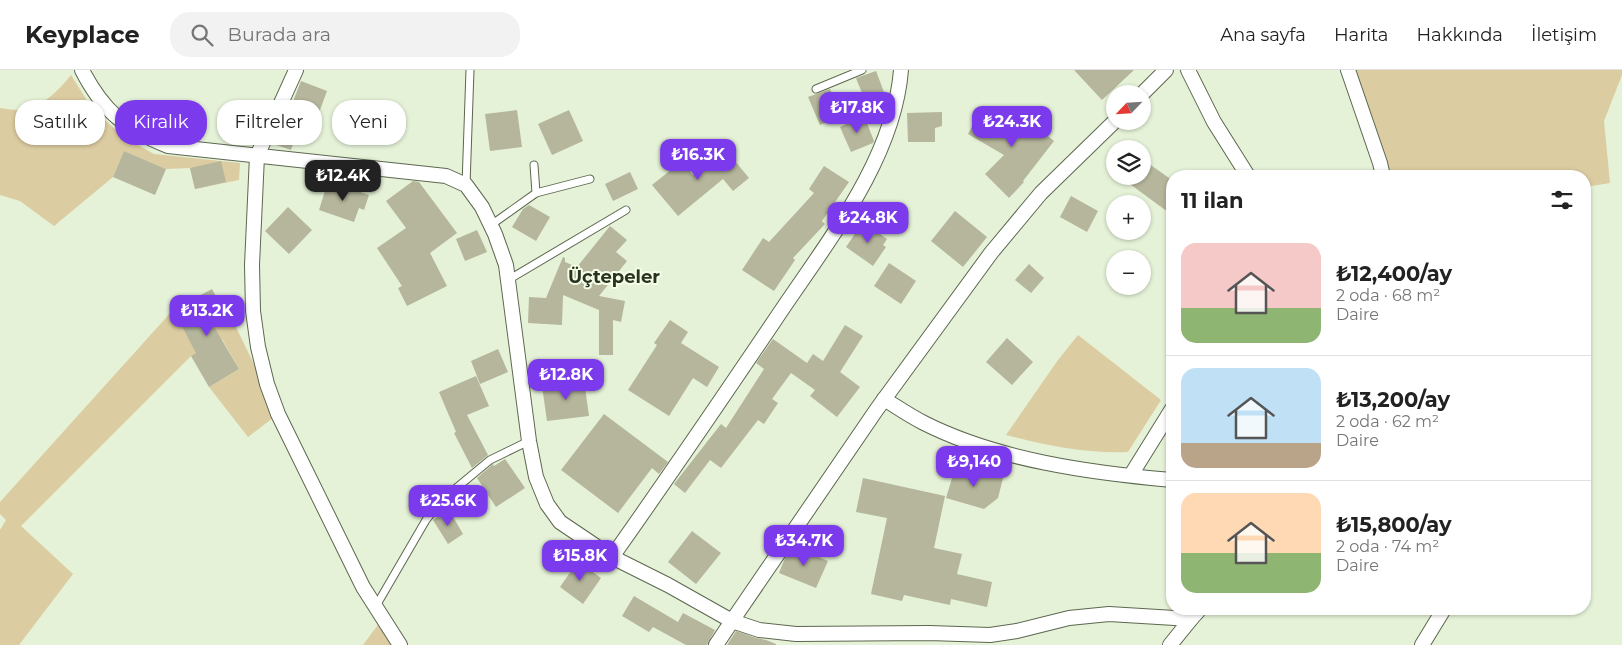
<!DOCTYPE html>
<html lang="tr">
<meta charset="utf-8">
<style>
:root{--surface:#fff;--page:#f2f2f2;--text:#222;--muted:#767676;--line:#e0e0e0;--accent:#7c3aed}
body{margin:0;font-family:Montserrat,sans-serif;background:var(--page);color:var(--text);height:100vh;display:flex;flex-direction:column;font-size:19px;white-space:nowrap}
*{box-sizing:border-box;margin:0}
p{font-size:16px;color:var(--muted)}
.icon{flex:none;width:28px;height:28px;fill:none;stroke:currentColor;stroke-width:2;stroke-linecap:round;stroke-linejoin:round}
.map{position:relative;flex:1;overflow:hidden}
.drawer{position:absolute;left:1166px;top:100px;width:425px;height:445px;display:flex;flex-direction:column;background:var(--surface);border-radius:20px;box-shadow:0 1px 4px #0004}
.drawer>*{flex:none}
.banner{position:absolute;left:15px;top:30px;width:475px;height:45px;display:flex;gap:10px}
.needle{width:32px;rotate:245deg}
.controls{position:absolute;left:1106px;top:15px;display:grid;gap:10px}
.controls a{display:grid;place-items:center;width:45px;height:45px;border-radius:50%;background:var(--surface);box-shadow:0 1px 4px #0004;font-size:25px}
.price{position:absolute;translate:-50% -42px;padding:0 11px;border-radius:10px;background:var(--accent);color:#fff;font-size:16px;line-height:32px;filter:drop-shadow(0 1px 2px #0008)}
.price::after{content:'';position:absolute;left:50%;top:30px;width:15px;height:11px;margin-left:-8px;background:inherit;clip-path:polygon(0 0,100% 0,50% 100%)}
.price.active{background:#222;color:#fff}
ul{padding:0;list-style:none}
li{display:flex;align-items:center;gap:15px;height:125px;padding:0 15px}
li+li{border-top:1px solid var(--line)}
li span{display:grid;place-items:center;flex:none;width:140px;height:100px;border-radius:15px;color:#555}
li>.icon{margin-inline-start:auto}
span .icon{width:60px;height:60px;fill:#fffc;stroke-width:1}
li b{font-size:21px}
h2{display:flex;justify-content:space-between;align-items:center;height:60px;padding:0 15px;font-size:21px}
.pill{padding:0 18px;border-radius:20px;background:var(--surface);box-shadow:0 1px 4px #0004;font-size:18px;line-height:45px}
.pill.active{background:var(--accent);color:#fff}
header{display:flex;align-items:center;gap:30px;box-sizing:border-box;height:70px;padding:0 25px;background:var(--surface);border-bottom:1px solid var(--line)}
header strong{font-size:24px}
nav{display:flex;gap:28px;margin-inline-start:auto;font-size:18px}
.search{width:350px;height:45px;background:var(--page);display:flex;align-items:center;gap:12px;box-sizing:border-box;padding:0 18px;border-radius:20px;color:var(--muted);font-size:19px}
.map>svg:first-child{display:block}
.green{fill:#dccca1}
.building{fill:#b5b69b}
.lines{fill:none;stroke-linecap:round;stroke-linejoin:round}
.service-casing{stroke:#5c674f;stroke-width:9}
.minor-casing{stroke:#5c674f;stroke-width:16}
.service{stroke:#fff;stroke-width:7}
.minor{stroke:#fff;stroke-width:14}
.labels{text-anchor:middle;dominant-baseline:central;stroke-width:4;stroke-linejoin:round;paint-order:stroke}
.neighbourhood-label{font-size:18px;font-weight:bold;fill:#2a331e;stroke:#f4fee8}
</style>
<header>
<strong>Keyplace</strong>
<div class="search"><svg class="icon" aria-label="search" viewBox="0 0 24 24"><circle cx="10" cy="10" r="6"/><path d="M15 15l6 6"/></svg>Burada ara</div>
<nav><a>Ana sayfa</a><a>Harita</a><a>Hakkında</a><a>İletişim</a></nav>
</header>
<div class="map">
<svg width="1622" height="575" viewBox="0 0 1622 575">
<rect width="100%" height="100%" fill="#e5f2d7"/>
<g class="green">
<path d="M1348,0h274v5l-18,46 6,62 -25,4v-11h-202z"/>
<path d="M71,5l20,32 31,29 32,18 86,9 -1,17 -44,9 -5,-21 -24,1 -42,-18 -11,26 -59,49 -34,-25 -20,-6v-87c7,1 13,2 20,2 21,-1 39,-20 51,-35z"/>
<path d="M173,240l15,28 48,-26 -1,13 43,89 -30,23 -39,-50 30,-18 -17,-30 -31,17 -170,170 52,48 -54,71h-19v-115l6,-10 -6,-6v-12z"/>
<path d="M1078,265l83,65 -33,52c-41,2 -83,-7 -122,-17l52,-75z"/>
<path d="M383,548l17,27h-37z"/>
</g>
<g class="building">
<path d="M1074,0h60l-32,30z"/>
<path d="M876,1l11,29 -19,8 -12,-30z"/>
<path d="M301,11l26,10 -17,46 -13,-5 -6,18 -15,-5z"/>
<path d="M830,19l11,27 -21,9 -12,-28z"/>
<path d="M517,40l5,37 -32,4 -5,-37z"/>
<path d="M569,40l14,31 -31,14 -14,-31z"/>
<path d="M981,40l32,18 13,-17 15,13 -3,4 16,13 -31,40 1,1 -15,16 -24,-24 19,-19 -36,-21z"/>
<path d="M942,42v14l-7,2v14h-27l-1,-29z"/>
<path d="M864,46l10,25 -1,2 -22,9 -11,-25z"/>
<path d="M725,79l24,29 -16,13 -10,-12 -45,37 -26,-31 30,-24 11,14z"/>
<path d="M124,81l42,18 -11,26 -42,-18z"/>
<path d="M1142,89l30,21v35l-53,-39h23z"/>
<path d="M221,91l5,21 -31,7 -5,-21z"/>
<path d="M824,96l25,16 -27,39 3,3 -32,34 2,2 -21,31 -32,-21 21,-32 6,4 45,-49 -5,-4z"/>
<path d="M630,102l8,17 -25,12 -8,-17z"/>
<path d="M328,111l41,14 -5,15 -5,-2 -5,14 -35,-12z"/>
<path d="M413,111l6,1 38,51 -27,20 17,33 -40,20 -9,-18 4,-2 -25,-38 29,-20 -20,-27z"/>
<path d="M1071,126l27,15 -11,21 -27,-15z"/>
<path d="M529,135l21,12 -14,24 -24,-14 11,-18z"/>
<path d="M288,137l24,23 -23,24 -24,-23z"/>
<path d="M955,141l32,26 -24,30 -32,-26z"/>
<path d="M863,152l24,17 -4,6 3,2 -13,19 -27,-19z"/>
<path d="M610,156l17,14 -11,12 11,9 -28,35 26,5 -4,21 -8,-2v35h-14v-45l-36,-15 -1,30 -34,-2 1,-26 17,1 17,-41 2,1v4l12,5z"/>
<path d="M477,160l10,22 -22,9 -9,-22z"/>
<path d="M889,193l27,18 -15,23 -27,-18z"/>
<path d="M1029,194l15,14 -13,15 -16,-13z"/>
<path d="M212,219l15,28 -14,8 26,44 -30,18 -18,-31 5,-3 -23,-43z"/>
<path d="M670,250l18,12 -7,11 38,24 -12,20 -14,-9 -24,38 -41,-26 29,-45 -3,-2z"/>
<path d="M845,255l18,11 -23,36 20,15 -23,30 -27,-21 5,-6 -24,-17 -19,26 6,4 -14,21 -6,-4 -37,48 -11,-8 -25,33 -11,-9 47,-60 5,4 38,-59 -8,-6 17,-24 34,24 6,-9 10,7z"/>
<path d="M1007,268l26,24 -21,23 -26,-23z"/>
<path d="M498,279l10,23 -28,12 -9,-23z"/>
<path d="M476,306l13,30 -22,9 21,40 -16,13 -18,-35 2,-1 -17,-40z"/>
<path d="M584,310l5,36 -42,5 -5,-35z"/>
<path d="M604,344l64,48 -9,12 -7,-6 -34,45 -57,-43z"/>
<path d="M505,389l20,29 -29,19 -19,-29 16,-14 1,2z"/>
<path d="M956,395l47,13 -5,20 -14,11 -38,-11z"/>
<path d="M863,408l82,18 -11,52 28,6 -5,20 35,8 -5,25 -36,-8 -1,6 -46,-10 -2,6 -31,-7 16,-76 -31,-6z"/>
<path d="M449,440l14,24 -15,10 -15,-24z"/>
<path d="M692,461l29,22 -25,31 -28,-22z"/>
<path d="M794,476l34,15 -12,27 -37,-15 6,-15z"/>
<path d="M578,491l23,17 -18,26 -23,-17z"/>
<path d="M634,526l44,26 5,-9 32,17 -8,15h-21l-33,-18 -4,5 -27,-16z"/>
<path d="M736,561l20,7 10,2 10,4v1h-49z"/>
</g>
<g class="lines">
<defs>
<g id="service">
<path d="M816,19l46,-19"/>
<path d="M466,115l4,-115"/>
<path d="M536,123l54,-14"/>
<path d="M491,155l45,-32 -2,-28"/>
<path d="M508,210l118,-70"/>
<path d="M376,536l50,-86 17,-21 47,-39 39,-19"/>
</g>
<g id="minor">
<path d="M82,0c21,41 43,59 86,76l278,30 20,9 16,22 13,27 11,31 23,176 7,36 11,27 13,18 52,35"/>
<path d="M296,0l-39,86 -5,109 1,46 5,36 9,37 11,30 85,173 37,58"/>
<path d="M1188,0l26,52 34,54"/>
<path d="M1348,0l32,93 3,13"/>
<path d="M1142,24l24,-24"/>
<path d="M1115,51l-74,72 -50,60 -114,156 -145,212 27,9 37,4 133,-1 61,2 27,-4 52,-13 40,-4 82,5 -21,26"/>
<path d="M884,329c13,8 26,17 40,24 73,37 167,50 248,57"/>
<path d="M1131,405l41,-66"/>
<path d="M1191,549l9,-10"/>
<path d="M716,575l16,-24 -64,-36 -56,-28c55,-78 109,-157 163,-237 49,-74 119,-159 126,-250"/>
<path d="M1422,575l22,-36"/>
</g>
</defs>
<use href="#service" class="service-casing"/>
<use href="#minor" class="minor-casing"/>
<use href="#service" class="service"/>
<use href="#minor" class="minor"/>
</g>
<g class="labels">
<g class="neighbourhood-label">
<text x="614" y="207">Üçtepeler</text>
</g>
</g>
</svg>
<div class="controls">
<a><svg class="needle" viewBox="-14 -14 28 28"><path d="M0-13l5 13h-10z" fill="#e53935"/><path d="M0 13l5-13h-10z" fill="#767676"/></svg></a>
<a><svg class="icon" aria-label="layers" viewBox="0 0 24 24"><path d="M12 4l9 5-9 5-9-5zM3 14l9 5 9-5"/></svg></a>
<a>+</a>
<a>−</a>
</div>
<b class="price" style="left:857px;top:64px">₺17.8K</b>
<b class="price" style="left:1012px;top:78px">₺24.3K</b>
<b class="price" style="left:698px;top:111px">₺16.3K</b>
<b class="price active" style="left:343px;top:132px">₺12.4K</b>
<b class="price" style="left:868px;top:174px">₺24.8K</b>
<b class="price" style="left:207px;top:267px">₺13.2K</b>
<b class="price" style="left:566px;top:331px">₺12.8K</b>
<b class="price" style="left:974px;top:418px">₺9,140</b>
<b class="price" style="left:448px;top:457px">₺25.6K</b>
<b class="price" style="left:804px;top:497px">₺34.7K</b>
<b class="price" style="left:580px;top:512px">₺15.8K</b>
<div class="banner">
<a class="pill">Satılık</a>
<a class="pill active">Kiralık</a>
<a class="pill">Filtreler</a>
<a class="pill">Yeni</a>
</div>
<section class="drawer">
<h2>11 ilan<svg class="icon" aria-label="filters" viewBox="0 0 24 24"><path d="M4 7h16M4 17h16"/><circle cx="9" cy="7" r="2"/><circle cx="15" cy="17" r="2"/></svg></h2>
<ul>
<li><span style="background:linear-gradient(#f6c9c9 65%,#8fb573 0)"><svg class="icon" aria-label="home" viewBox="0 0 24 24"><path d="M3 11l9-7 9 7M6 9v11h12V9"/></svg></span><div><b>₺12,400/ay</b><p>2 oda · 68 m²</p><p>Daire</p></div></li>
<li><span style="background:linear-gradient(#bfe0f5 75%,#b9a48a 0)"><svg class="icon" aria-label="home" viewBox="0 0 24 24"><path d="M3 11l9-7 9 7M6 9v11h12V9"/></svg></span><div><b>₺13,200/ay</b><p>2 oda · 62 m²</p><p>Daire</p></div></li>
<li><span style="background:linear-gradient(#ffd9b3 60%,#8fb573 0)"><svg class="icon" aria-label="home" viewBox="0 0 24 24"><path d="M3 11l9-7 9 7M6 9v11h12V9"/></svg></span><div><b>₺15,800/ay</b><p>2 oda · 74 m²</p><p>Daire</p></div></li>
</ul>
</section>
</div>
